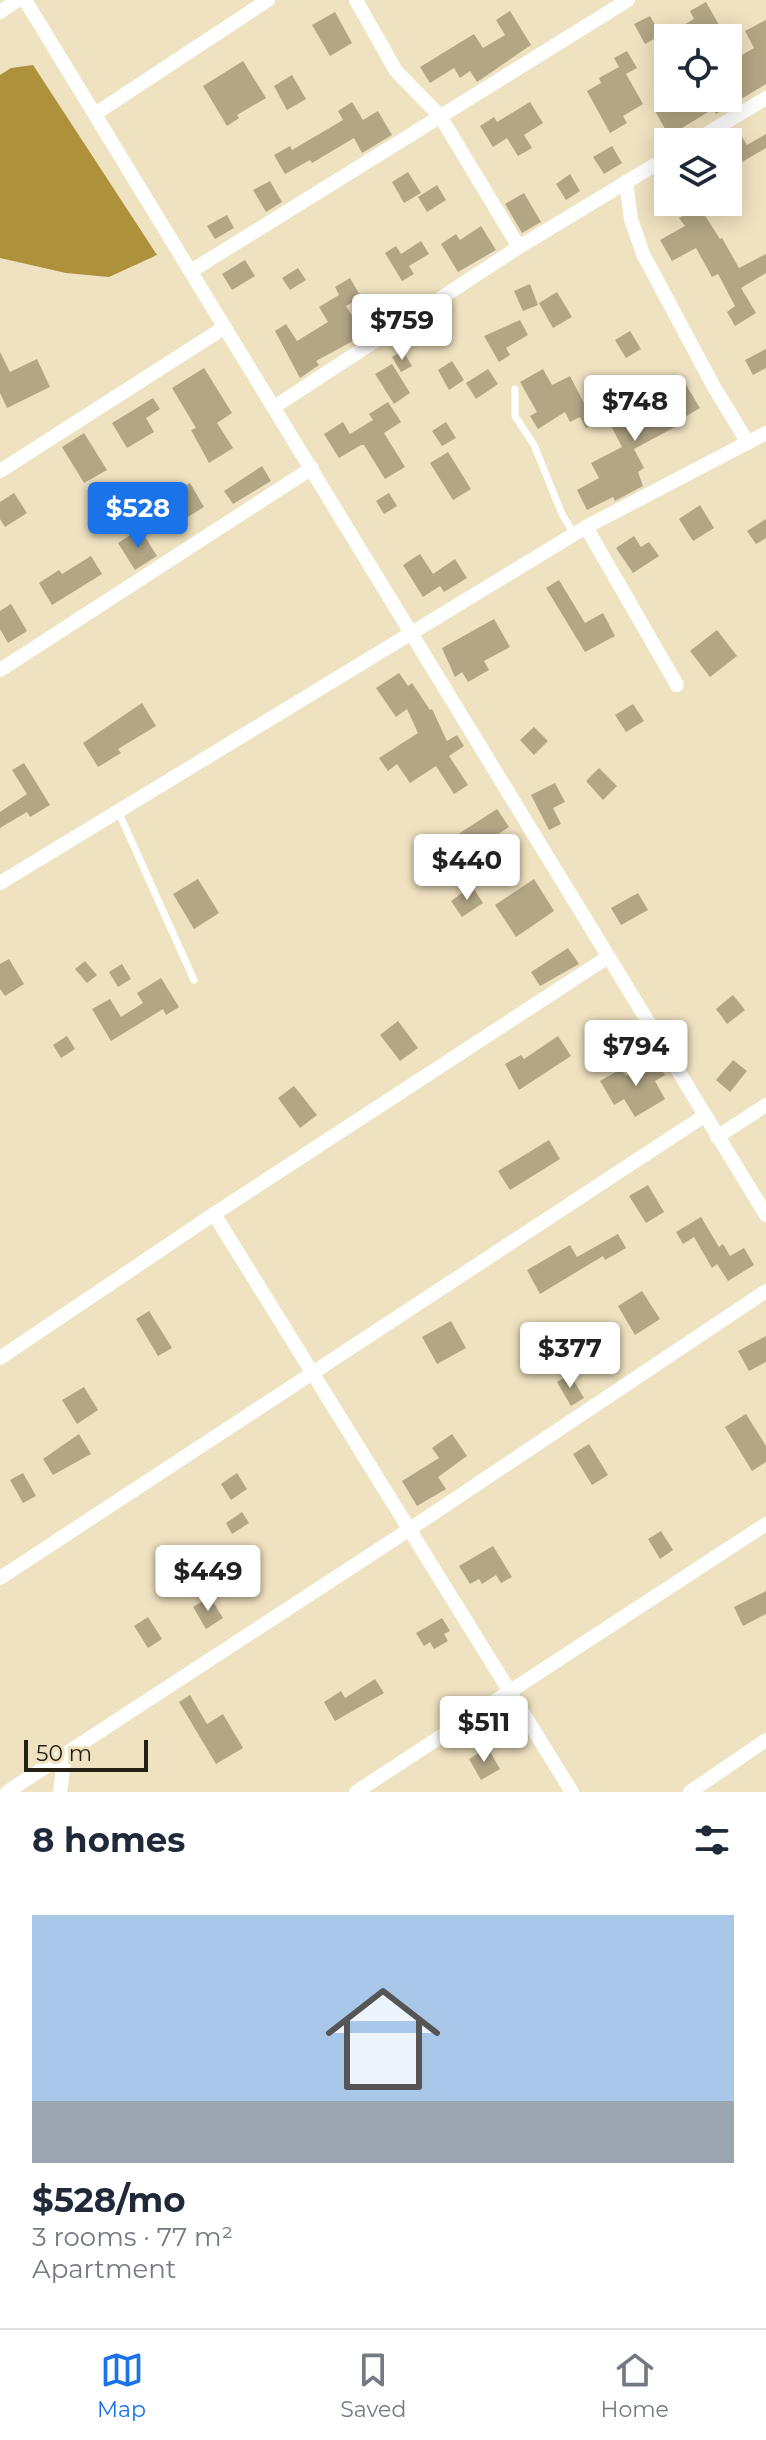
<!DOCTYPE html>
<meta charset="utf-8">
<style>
:root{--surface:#fff;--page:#f6f6f7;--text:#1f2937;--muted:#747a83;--line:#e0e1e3;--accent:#1a73e8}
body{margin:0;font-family:Montserrat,sans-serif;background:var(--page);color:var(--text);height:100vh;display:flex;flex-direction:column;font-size:30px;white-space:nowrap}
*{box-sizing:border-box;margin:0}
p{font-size:26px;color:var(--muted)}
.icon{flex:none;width:44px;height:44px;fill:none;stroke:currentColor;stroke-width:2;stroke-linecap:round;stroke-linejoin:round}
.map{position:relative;height:1792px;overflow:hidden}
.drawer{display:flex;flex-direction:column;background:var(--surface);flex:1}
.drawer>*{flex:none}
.fabs{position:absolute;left:654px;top:24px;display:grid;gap:16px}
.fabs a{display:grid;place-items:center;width:88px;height:88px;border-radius:0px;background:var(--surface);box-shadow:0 4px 20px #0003;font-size:40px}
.scale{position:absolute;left:24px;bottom:20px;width:124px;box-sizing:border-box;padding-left:8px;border:4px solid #241f13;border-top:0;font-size:22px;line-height:28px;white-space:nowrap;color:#241f13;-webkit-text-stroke:6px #efe2c0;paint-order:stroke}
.price{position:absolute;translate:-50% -68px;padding:0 18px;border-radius:8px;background:#fff;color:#222;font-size:26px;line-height:52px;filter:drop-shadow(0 2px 4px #0008)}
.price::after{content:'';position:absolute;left:50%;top:48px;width:24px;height:18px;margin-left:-12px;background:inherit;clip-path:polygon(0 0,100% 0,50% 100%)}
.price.current{background:var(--accent);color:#fff}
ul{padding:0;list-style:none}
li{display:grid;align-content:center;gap:16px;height:424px;padding:0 32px}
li+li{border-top:2px solid var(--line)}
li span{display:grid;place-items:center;height:248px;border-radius:0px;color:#555}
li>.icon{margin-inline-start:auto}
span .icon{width:144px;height:144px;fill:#fffc;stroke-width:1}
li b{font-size:34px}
h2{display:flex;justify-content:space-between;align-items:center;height:96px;padding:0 32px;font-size:34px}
.dock{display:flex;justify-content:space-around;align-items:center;height:112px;border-top:2px solid var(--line);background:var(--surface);font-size:22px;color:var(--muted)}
.dock a{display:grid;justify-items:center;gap:4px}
.dock .current{color:var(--accent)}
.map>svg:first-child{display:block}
.water{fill:#ad913b}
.building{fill:#b2a685}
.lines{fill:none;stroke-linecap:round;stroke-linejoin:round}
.lane{stroke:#fff;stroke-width:7}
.street{stroke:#fff;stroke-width:14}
</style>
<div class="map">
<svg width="766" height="1792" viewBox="0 0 766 1792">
<rect width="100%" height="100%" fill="#efe2c0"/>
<path class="water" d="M33,65l124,190 -48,22 -43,-4 -66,-15v-183l11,-7z"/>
<g class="building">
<path d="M706,2l13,23 -24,13h-13l-5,-9 17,-10 -4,-8z"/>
<path d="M510,11l21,34 -54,37 -7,-11 -10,7 -6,-10 -24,15 -10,-16 54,-33 9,14 22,-13 -9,-15z"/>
<path d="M335,12l17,31 -22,13 -18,-31z"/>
<path d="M650,16l11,19 -16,9 -11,-20z"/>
<path d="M766,20v64l-50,30 -3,-5 -44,27 -14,-25 16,-9 2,3 12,-7h43v-35l26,-15 -9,-17z"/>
<path d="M627,51l10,17 -11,6 17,30 -20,12 4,7 -17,10 -23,-42 14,-8 -2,-5 20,-11 -5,-9z"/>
<path d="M243,61l23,37 -29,17 2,3 -12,8 -24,-40z"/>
<path d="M292,75l14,24 -19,11 -13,-24z"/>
<path d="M352,102l11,18 15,-9 14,24 -30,18 -8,-15 -42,25 -2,-3 -25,14 -11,-19 16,-9 2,4 51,-30 -5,-9z"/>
<path d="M530,102l13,21 -19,12 8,13 -14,8 -11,-18 -14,9 -13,-21 14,-9 3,5z"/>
<path d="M766,134v14l-38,22v-14l5,-3 -5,-7 14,-9 5,8z"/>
<path d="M612,146l10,17 -18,11 -11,-17z"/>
<path d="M408,172l13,21 -17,10 -12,-21z"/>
<path d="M570,174l10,17 -14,9 -10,-16z"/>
<path d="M270,181l12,21 -16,10 -13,-22z"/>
<path d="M437,185l9,15 -19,12 -9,-15z"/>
<path d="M524,193l17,29 -19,11 -17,-29z"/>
<path d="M699,206l21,33 2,-1 17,30 27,-14v19l-25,15 15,25 -21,13 -8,-14 8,-6 -17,-32 -6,3 -16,-29 -24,13 -12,-21 25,-14 -6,-8z"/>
<path d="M227,215l7,13 -19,11 -8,-13z"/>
<path d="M481,226l15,24 -38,22 -17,-28 15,-10 4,6z"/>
<path d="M421,241l8,13 -20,12 5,8 -12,7 -17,-28 11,-7 5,8z"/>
<path d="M245,260l10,16 -23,14 -10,-16z"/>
<path d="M298,268l8,12 -16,10 -8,-12z"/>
<path d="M350,278l11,19 -15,9 18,29 -48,26 3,4 -19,13 -25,-47 11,-7 11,17 31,-19 -9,-15 20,-12 -4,-8z"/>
<path d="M530,284l8,21 -15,6 -9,-20z"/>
<path d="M557,292l15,25 -19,11 -14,-25z"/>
<path d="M396,296l7,12 -14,8 -7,-11z"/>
<path d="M520,320l8,15 -22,13 4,7 -11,7 -15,-26z"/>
<path d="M630,331l11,18 -15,9 -11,-18z"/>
<path d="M766,349v19l-13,7 -8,-15z"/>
<path d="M403,351l9,15 -11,6 -9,-15z"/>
<path d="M0,352l10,20 27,-13 13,28 -43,21 -7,-15z"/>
<path d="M452,361l12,19 -15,10 -11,-20z"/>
<path d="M392,364l18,29 -16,11 -19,-30z"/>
<path d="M204,368l28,45 -15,10 16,25 -24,15 -18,-33 5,-2 -24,-40z"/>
<path d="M488,369l10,15 -22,15 -10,-16z"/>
<path d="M543,369l9,16 18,-9 14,27 8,-5 11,21 -17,9 -6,-11 -10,5 -5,-10 -27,17 -8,-13 7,-4 -17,-30z"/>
<path d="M639,382l14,23 33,-20 14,23 -27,16 2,3 -41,22 10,19 -6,4 5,14 -28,15 -2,-4 -26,13 -10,-20 22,-12 -8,-15 31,-16 -13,-25 28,-15 -11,-17z"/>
<path d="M153,398l7,11 -14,9 8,14 -27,16 -15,-25z"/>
<path d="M388,402l13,20 -17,11 21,34 -20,12 -21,-34h-3l-22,13 -15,-24 19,-12 7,12 23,-14 -4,-6z"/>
<path d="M446,422l10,16 -14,8 -10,-15z"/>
<path d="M84,433l23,37 -23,13 -22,-36z"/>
<path d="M448,452l23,37 -18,11 -23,-37z"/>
<path d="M262,466l9,15 -38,23 -9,-13z"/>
<path d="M190,483l14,24 -18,11 -14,-24z"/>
<path d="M14,493l13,20 -22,14 -5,-8v-17z"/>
<path d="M389,493l8,13 -13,8 -8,-13z"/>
<path d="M152,494l10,17 -22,13 -10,-17z"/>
<path d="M700,505l14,23 -21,13 -14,-22z"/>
<path d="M766,519v19l-10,6 -9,-13z"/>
<path d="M140,529l17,27 -22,14 -17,-27z"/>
<path d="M634,536l7,11 8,-5 10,14 -26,17 -17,-25z"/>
<path d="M420,554l13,20 22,-15 12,19 -23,14 -4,-6 -17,11 -20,-32z"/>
<path d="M91,556l11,18 -50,31 -13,-22 20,-13 3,4z"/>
<path d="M559,580l26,43 18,-10 12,23 -30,16 -39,-64z"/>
<path d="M11,604l16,27 -19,12 -8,-14v-18z"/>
<path d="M494,619l16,28 -26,14 5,9 -21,12 -6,-10 -7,5 -13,-29z"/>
<path d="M717,630l20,26 -27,21 -20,-26z"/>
<path d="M399,673l9,13 4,-3 18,27 2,-1 15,32 10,-6 7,11 -15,10 19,29 -14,9 -18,-28 -26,17 -13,-19 -9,7 -9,-13 39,-25 -11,-24 -11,8 -20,-29z"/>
<path d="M142,703l14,23 -38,23 3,4 -23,14 -15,-24z"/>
<path d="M633,704l11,17 -18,11 -11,-17z"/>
<path d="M534,727l14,14 -14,14 -14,-15z"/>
<path d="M24,763l26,42 -20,12 -3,-5 -27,16v-16l27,-18 -15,-24z"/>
<path d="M599,768l18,18 -14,14 -17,-19z"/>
<path d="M555,783l10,19 -12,6 8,16 -12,6 -18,-35z"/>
<path d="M497,809l12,18 -35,23 -4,-7 -16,11 -8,-12z"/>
<path d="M198,879l21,34 -25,16 -21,-35z"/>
<path d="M534,879l20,32 -38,26 -21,-32z"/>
<path d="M472,886l11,17 -21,14 -11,-16z"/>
<path d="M638,893l10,17 -27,15 -10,-17z"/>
<path d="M568,948l11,16 -39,22 -9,-14z"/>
<path d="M9,959l15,25 -19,12 -5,-7v-25z"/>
<path d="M85,961l12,14 -10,8 -12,-14z"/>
<path d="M122,964l9,15 -13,8 -9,-15z"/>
<path d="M161,978l18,29 -13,8 -3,-6 -52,32 -19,-32 18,-10 11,18 22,-14 -6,-10z"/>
<path d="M733,995l12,15 -18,14 -11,-15z"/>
<path d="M398,1021l20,27 -18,13 -20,-26z"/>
<path d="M67,1036l8,13 -14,9 -8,-13z"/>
<path d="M558,1036l13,20 -52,34 -14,-26 16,-9 3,4z"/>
<path d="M656,1059l9,16 -10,6 10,18 -30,18 -11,-18 -10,6 -14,-24 21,-12 5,7z"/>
<path d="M733,1060l14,11 -17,21 -14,-12z"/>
<path d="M294,1086l23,29 -17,13 -22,-30z"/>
<path d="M549,1140l11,19 -50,31 -12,-19z"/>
<path d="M648,1185l16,27 -18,11 -17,-27z"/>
<path d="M701,1217l18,30 4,-3 7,12 14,-8 10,17 -26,16 -11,-17 -5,4 -18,-31 -11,7 -7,-12z"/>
<path d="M618,1234l8,14 -21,12 -2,-4 -63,38 -13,-24 43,-25 7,12z"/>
<path d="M642,1291l18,28 -25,16 -17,-29z"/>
<path d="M149,1311l23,37 -14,8 -22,-37z"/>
<path d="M451,1321l15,27 -29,16 -15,-27z"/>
<path d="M766,1336v26l-17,9 -11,-20z"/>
<path d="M570,1374l14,24 -13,8 -14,-24z"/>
<path d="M84,1387l14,23 -21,14 -15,-24z"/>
<path d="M746,1414l20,32v16l-14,9 -27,-44z"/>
<path d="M79,1434l12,20 -38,21 -10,-16z"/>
<path d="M452,1434l15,22 -29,21 8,12 -29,17 -15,-25 37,-23 -7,-10z"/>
<path d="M589,1444l19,31 -16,10 -19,-31z"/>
<path d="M23,1473l13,23 -13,7 -13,-23z"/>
<path d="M237,1473l10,16 -16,11 -10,-16z"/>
<path d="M242,1512l7,11 -17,11 -6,-11z"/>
<path d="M661,1531l12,19 -13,9 -12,-20z"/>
<path d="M493,1546l19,31 -11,6 -5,-8 -14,9 -3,-5 -9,5 -11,-18z"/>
<path d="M766,1591v23l-23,12 -9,-19z"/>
<path d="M210,1597l13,21 -17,11 -13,-22z"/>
<path d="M148,1617l14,22 -14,9 -14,-22z"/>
<path d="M442,1618l8,13 -6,3 4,7 -14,8 -4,-7 -6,4 -8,-13z"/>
<path d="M375,1679l9,14 -49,28 -11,-19 17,-11 4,7z"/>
<path d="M190,1695l17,29 16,-10 20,34 -27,16 -37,-62z"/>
<path d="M488,1748l12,21 -19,11 -12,-21z"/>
</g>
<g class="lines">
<g class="lane">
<path d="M515,389v27l19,29 28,69 12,20"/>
<path d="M118,811l76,169"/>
</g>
<g class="street">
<path d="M25,0l741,1215"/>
<path d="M356,0l40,71 44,45 79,131"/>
<path d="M0,12l18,-12"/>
<path d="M95,114l173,-114"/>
<path d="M693,142l73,-44"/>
<path d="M626,182l5,37 12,35 71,133 34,56"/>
<path d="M191,271l437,-271"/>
<path d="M274,407l245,-160 149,-90"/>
<path d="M0,471l225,-144"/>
<path d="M586,527l91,158"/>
<path d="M0,670l312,-202"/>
<path d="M0,883l586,-356 180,-94"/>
<path d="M717,1137l49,-32"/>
<path d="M214,1214l358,578"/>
<path d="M0,1358l214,-144 394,-257"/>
<path d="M0,1578l704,-462"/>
<path d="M7,1792l403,-263 356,-238"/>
<path d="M60,1792l5,-38"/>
<path d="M356,1792l410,-268"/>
<path d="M690,1792l76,-52"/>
</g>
</g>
</svg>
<div class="fabs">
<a><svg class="icon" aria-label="locate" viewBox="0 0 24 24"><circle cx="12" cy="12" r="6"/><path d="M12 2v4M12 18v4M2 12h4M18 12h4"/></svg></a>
<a><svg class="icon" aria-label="layers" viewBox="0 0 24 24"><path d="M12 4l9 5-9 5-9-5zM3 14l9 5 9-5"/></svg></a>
</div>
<div class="scale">50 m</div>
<b class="price" style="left:402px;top:362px">$759</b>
<b class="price" style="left:635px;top:443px">$748</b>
<b class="price current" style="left:138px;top:550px">$528</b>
<b class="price" style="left:467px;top:902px">$440</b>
<b class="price" style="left:636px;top:1088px">$794</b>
<b class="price" style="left:570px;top:1390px">$377</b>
<b class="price" style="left:208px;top:1613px">$449</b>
<b class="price" style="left:484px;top:1764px">$511</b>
</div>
<section class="drawer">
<h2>8 homes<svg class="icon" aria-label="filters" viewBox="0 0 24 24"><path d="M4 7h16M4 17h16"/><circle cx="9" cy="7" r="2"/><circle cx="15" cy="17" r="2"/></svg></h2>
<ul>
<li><span style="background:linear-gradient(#a9c7e8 75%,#9aa5b1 0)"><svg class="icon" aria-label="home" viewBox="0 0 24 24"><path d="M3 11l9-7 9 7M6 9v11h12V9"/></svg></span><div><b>$528/mo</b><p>3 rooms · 77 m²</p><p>Apartment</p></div></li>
</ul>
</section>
<nav class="dock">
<a class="current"><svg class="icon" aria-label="map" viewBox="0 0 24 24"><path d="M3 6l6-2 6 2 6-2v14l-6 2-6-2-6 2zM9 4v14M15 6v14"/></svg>Map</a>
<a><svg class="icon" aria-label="saved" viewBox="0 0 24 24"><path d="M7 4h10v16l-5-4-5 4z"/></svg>Saved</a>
<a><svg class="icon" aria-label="home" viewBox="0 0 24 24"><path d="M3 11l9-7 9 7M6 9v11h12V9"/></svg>Home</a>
</nav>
